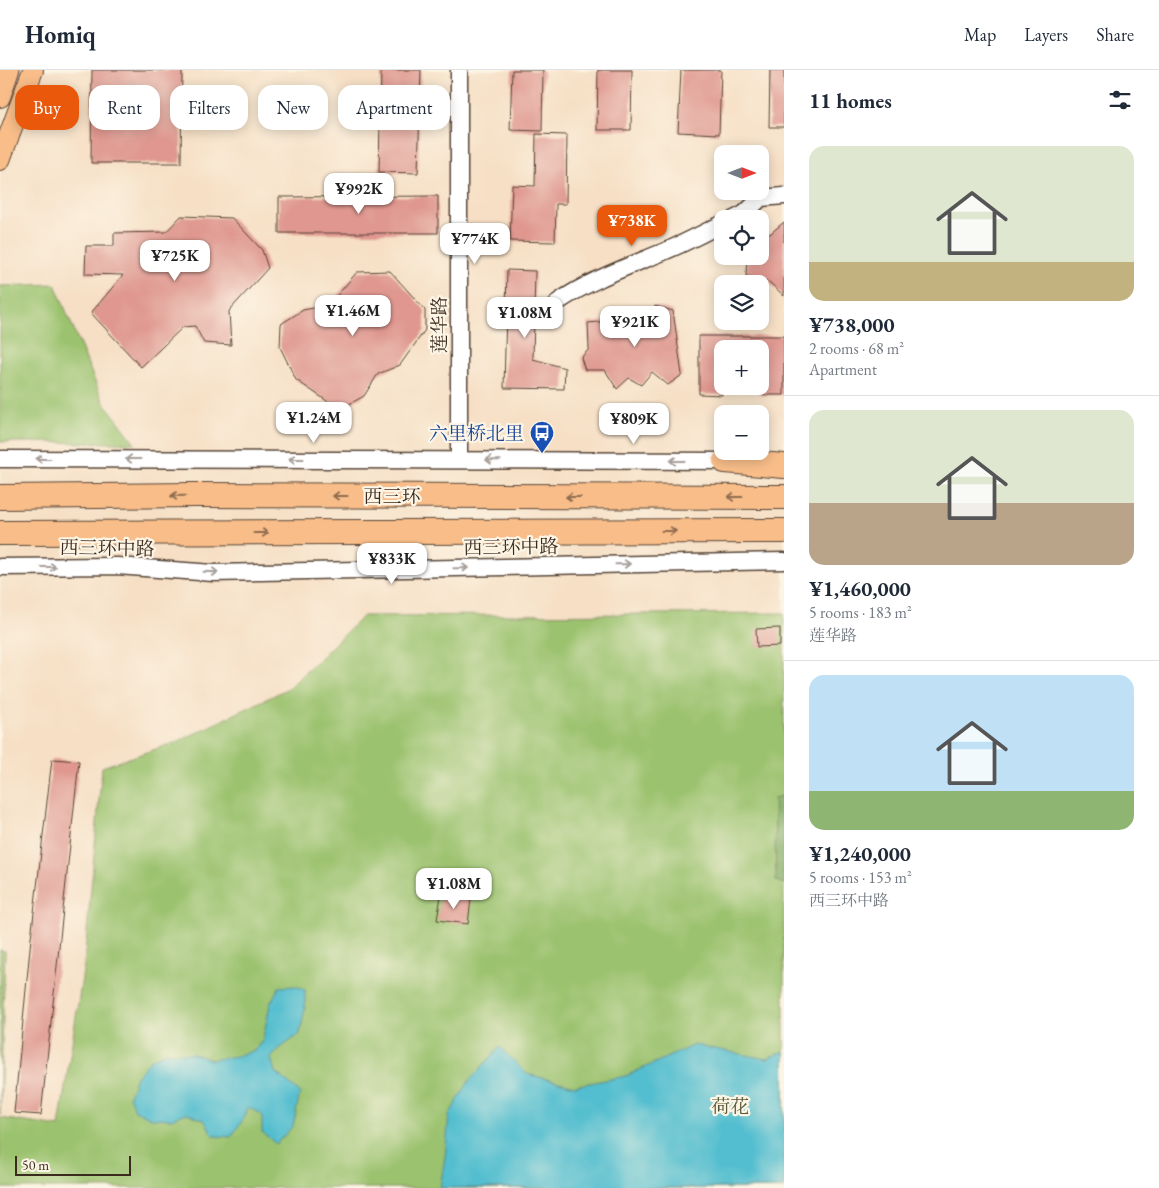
<!DOCTYPE html>
<meta charset="utf-8">
<style>
:root{--surface:#fff;--page:#f2f2f3;--text:#1f2937;--muted:#747a83;--line:#e0e1e3;--accent:#ea580c}
body{margin:0;font-family:"EB Garamond","Noto Serif SC",serif;background:var(--page);color:var(--text);height:100vh;display:flex;flex-direction:column;font-size:19px;white-space:nowrap}
*{box-sizing:border-box;margin:0}
p{font-size:16px;color:var(--muted)}
.icon{flex:none;width:28px;height:28px;fill:none;stroke:currentColor;stroke-width:2;stroke-linecap:round;stroke-linejoin:round}
.map{position:relative;flex:1;overflow:hidden}
.drawer{display:flex;flex-direction:column;background:var(--surface);width:375px}
.drawer>*{flex:none}
.guide{position:absolute;left:15px;top:15px;width:475px;height:45px;display:flex;gap:10px}
.needle{width:32px;rotate:90deg}
.controls{position:absolute;left:714px;top:75px;display:grid;gap:10px}
.controls a{display:grid;place-items:center;width:55px;height:55px;border-radius:10px;background:var(--surface);box-shadow:0 2px 12px #0003;font-size:25px}
.scale{position:absolute;left:15px;bottom:12px;width:116px;box-sizing:border-box;padding-left:5px;border:2px solid #3b2a1e;border-top:0;font-size:14px;line-height:18px;white-space:nowrap;color:#3b2a1e;-webkit-text-stroke:4px #fcf5e5;paint-order:stroke}
.price{position:absolute;translate:-50% -42px;padding:0 11px;border-radius:10px;background:#fff;color:#222;font-size:16px;line-height:32px;filter:drop-shadow(0 1px 2px #0008)}
.price::after{content:'';position:absolute;left:50%;top:30px;width:15px;height:11px;margin-left:-8px;background:inherit;clip-path:polygon(0 0,100% 0,50% 100%)}
.price.selected{background:var(--accent);color:#fff}
ul{padding:0;list-style:none}
li{display:grid;align-content:center;gap:10px;height:265px;padding:0 25px}
li+li{border-top:1px solid var(--line)}
li span{display:grid;place-items:center;height:155px;border-radius:15px;color:#555}
li>.icon{margin-inline-start:auto}
span .icon{width:90px;height:90px;fill:#fffc;stroke-width:1}
li b{font-size:21px}
h2{display:flex;justify-content:space-between;align-items:center;height:60px;padding:0 25px;font-size:21px}
.pill{padding:0 18px;border-radius:15px;background:var(--surface);box-shadow:0 2px 12px #0003;font-size:18px;line-height:45px}
.pill.selected{background:var(--accent);color:#fff}
header{display:flex;align-items:center;gap:30px;box-sizing:border-box;height:70px;padding:0 25px;background:var(--surface);border-bottom:1px solid var(--line)}
header strong{font-size:24px}
nav{display:flex;gap:28px;margin-inline-start:auto;font-size:18px}
main{display:flex;flex:1;min-height:0}
.map>svg:first-child{display:block}
.green{fill:#9bc26e;stroke:#6b7646}
.forest{fill:#7ca861;stroke:#5c6940}
.water{fill:#53becf;stroke:#477476}
.building{fill:#df978f}
.lines{fill:none;stroke-linecap:round;stroke-linejoin:round}
.minor-casing{stroke:#574537;stroke-width:19}
.major-casing{stroke:#574537;stroke-width:22}
.highway-casing{stroke:#574537;stroke-width:26}
.minor{stroke:#fff;stroke-width:16}
.major{stroke:#f8bd89;stroke-width:20}
.highway{stroke:#f8bd89;stroke-width:24}
.oneway{stroke:#a79f9a}
.oneway2{stroke:#906c4e}
.labels{text-anchor:middle;dominant-baseline:central;stroke-width:4.5;stroke-linejoin:round;paint-order:stroke}
.street-label{font-size:19px;fill:#3b2a1e;stroke:#fcf5e5}
.transit-label{font-size:19px;fill:#164399;stroke:#fcf5e5;text-anchor:end}
.park-label{font-size:19px;fill:#585836;stroke:#fcf5e5}
</style>
<header>
<strong>Homiq</strong>
<nav><a>Map</a><a>Layers</a><a>Share</a></nav>
</header>
<main>
<div class="map">
<svg width="784" height="1118" viewBox="0 0 784 1118">
<rect width="100%" height="100%" fill="#fcf5e5"/>
<filter id="ink" filterUnits="userSpaceOnUse"><feTurbulence type="fractalNoise" baseFrequency=".02" numOctaves="2"/><feDisplacementMap in="SourceGraphic" scale="10" xChannelSelector="R" yChannelSelector="G"/><feConvolveMatrix kernelMatrix="1 2 1 2 8 2 1 2 1" color-interpolation-filters="sRGB"/></filter>
<filter id="wash" filterUnits="userSpaceOnUse"><feTurbulence type="fractalNoise" baseFrequency=".0096" numOctaves="4" result="noise"/><feDisplacementMap in="SourceGraphic" scale="20" xChannelSelector="R" yChannelSelector="G"/><feGaussianBlur stdDeviation="1.12" result="paint"/><feColorMatrix in="noise" values="0 0 0 0 0 0 0 0 0 0 0 0 0 0 0 0 0 1.4 0 .05"/><feComposite in="paint" operator="in"/></filter>
<g filter="url(#wash)">
<rect width="100%" height="100%" fill="#f6dfc5"/>
<g class="green">
<path d="M55,214l48,117 32,42 -135,-1v-156z"/>
<path d="M784,543v575h-784v-70l59,9 25,-162 18,-198 75,-25 112,-54 74,-72z"/>
<path d="M0,880l5,1 -5,165z"/>
</g>
<path class="forest" d="M784,725v89l-8,-3 -2,-83z"/>
<g class="water">
<path d="M296,916l9,4v18l-5,26 -21,15 -8,9 4,14 25,21 -7,33 -17,18 -14,-12v-17l-14,-8 -3,10 -14,20 -17,-1 -10,-16 -17,-7 -16,6 -20,-1 -16,-8 -6,-14 7,-19 15,-18 15,-7 28,2 17,6 25,-4 19,-6 8,-11 7,-35 9,-17z"/>
<path d="M694,975l73,14 17,-8v137h-344l5,-31 4,-42 20,-34 31,-34 27,27 48,12 51,-10z"/>
</g>
<g id="blocks">
<g class="building">
<path d="M92,0h90l-1,93h-90z"/>
<path d="M381,0h40l-3,103 -39,-1z"/>
<path d="M512,0h31l-1,61 -32,-1z"/>
<path d="M598,0h34l-1,60h-34z"/>
<path d="M681,0h40l-2,64 -41,-2z"/>
<path d="M770,0h14v57h-15z"/>
<path d="M536,64l31,1 -1,69h-10l-1,38 -45,-1 2,-56 23,1z"/>
<path d="M438,126v37h-159v-36z"/>
<path d="M181,146l51,2 30,32 6,18 -39,43 2,34 -27,-2 -9,-17 -12,1 -42,40 -50,-54 32,-38 -38,-1 1,-28h28v-13l52,-1z"/>
<path d="M784,152v74l-15,-14 -23,-6 1,-20h13v-21l10,-1z"/>
<path d="M507,200l28,1 -2,88 32,9 -1,21 -60,-1z"/>
<path d="M390,201l35,39v20l-25,35 -22,9 -14,22 -20,11 -17,-6 -31,-21 -16,-33 1,-23 22,-14 26,-5 28,-33z"/>
<path d="M655,236l18,5 9,64 -14,10 -16,-13 -11,13 -12,-7 -12,11 -12,-19h-20l-4,-12 8,-9 -1,-26 21,-2 12,-8 24,6z"/>
<path d="M699,266h85v59h-24v-46h-38v46l-23,-1z"/>
<path d="M780,558v18l-23,1 -1,-18z"/>
<path d="M52,689l27,2 -38,354 -27,-2 17,-175z"/>
<path d="M441,826l30,3 -3,25 -31,-4z"/>
</g>
</g>
</g>
<g filter="url(#ink)">
<use href="#blocks" fill-opacity="0" stroke="#574537" stroke-width="1"/>
<g class="lines">
<defs>
<g id="minor">
<path d="M734,149l10,-5 17,-16 23,-2"/>
<path d="M558,232c32,-22 69,-35 105,-50 20,-8 40,-19 59,-28"/>
<path d="M0,389l734,2"/>
<path d="M459,389v-389"/>
<path d="M0,497l117,-1 96,7 571,-12"/>
</g>
<g id="major">
<path d="M0,27l9,-27"/>
<path d="M0,90l33,-90"/>
</g>
<g id="highway">
<path d="M725,391l59,5"/>
<path d="M0,427l195,-2 589,2"/>
<path d="M0,463l784,-2"/>
</g>
</defs>
<use href="#minor" class="minor-casing"/>
<use href="#major" class="major-casing"/>
<use href="#highway" class="highway-casing"/>
<use href="#minor" class="minor"/>
<use href="#major" class="major"/>
<use href="#highway" class="highway"/>
</g>
<defs><path id="oneway-shaft" d="M-6 0H5M1.5-3L5.5 0L1.5 3" fill="none" stroke-width="1.6" stroke-linecap="round" stroke-linejoin="round" transform="scale(1.25)"/></defs>
<g class="oneway">
<use href="#oneway-shaft" transform="translate(43 389) rotate(-180)"/>
<use href="#oneway-shaft" transform="translate(133 389) rotate(-180)"/>
<use href="#oneway-shaft" transform="translate(296 389) rotate(180)"/>
<use href="#oneway-shaft" transform="translate(493 390) rotate(-179)"/>
<use href="#oneway-shaft" transform="translate(677 391) rotate(-180)"/>
<use href="#oneway-shaft" transform="translate(623 494) rotate(-1)"/>
<use href="#oneway-shaft" transform="translate(49 497)"/>
<use href="#oneway-shaft" transform="translate(461 498) rotate(-1)"/>
<use href="#oneway-shaft" transform="translate(211 502) rotate(2)"/>
</g>
<g class="oneway2">
<use href="#oneway-shaft" transform="translate(178 426) rotate(179)"/>
<use href="#oneway-shaft" transform="translate(340 426) rotate(-180)"/>
<use href="#oneway-shaft" transform="translate(573 427) rotate(-180)"/>
<use href="#oneway-shaft" transform="translate(735 427) rotate(-180)"/>
<use href="#oneway-shaft" transform="translate(669 461)"/>
<use href="#oneway-shaft" transform="translate(261 463)"/>
</g>
</g>
<defs>
<symbol id="bus-pin" viewBox="-11 -11 22 30"><path d="M0 17L-7.5 6A9.5 9.5 0 1 1 7.5 6Z" fill="#1a4fb4" stroke="#fcf5e5"/><path d="M-5-6H5V4H4V6H2V4H-2V6H-4V4H-5ZM-3.5-4V0h7V-4ZM-3.5 1.2v1.5H-2V1.2ZM2 1.2v1.5H3.5V1.2Z" fill="#fff"/></symbol>
</defs>
<g fill-rule="evenodd">
<use href="#bus-pin" x="528" y="349" width="28" height="38"/>
</g>
<g class="labels">
<g class="street-label">
<text transform="translate(439 255) rotate(-90)">莲华路</text>
<text x="392" y="426">西三环</text>
<text transform="translate(511 477) rotate(-1)">西三环中路</text>
<text transform="translate(107 478) rotate(1)">西三环中路</text>
</g>
<g class="transit-label">
<text x="524" y="363">六里桥北里</text>
</g>
<g class="park-label">
<text x="730" y="1036">荷花</text>
</g>
</g>
</svg>
<div class="controls">
<a><svg class="needle" viewBox="-14 -14 28 28"><path d="M0-13l5 13h-10z" fill="#e53935"/><path d="M0 13l5-13h-10z" fill="#747a83"/></svg></a>
<a><svg class="icon" aria-label="locate" viewBox="0 0 24 24"><circle cx="12" cy="12" r="6"/><path d="M12 2v4M12 18v4M2 12h4M18 12h4"/></svg></a>
<a><svg class="icon" aria-label="layers" viewBox="0 0 24 24"><path d="M12 4l9 5-9 5-9-5zM3 14l9 5 9-5"/></svg></a>
<a>+</a>
<a>−</a>
</div>
<div class="scale">50 m</div>
<b class="price" style="left:359px;top:145px">¥992K</b>
<b class="price selected" style="left:632px;top:177px">¥738K</b>
<b class="price" style="left:475px;top:195px">¥774K</b>
<b class="price" style="left:175px;top:212px">¥725K</b>
<b class="price" style="left:353px;top:267px">¥1.46M</b>
<b class="price" style="left:525px;top:269px">¥1.08M</b>
<b class="price" style="left:635px;top:278px">¥921K</b>
<b class="price" style="left:314px;top:374px">¥1.24M</b>
<b class="price" style="left:634px;top:375px">¥809K</b>
<b class="price" style="left:392px;top:515px">¥833K</b>
<b class="price" style="left:454px;top:840px">¥1.08M</b>
<div class="guide">
<a class="pill selected">Buy</a>
<a class="pill">Rent</a>
<a class="pill">Filters</a>
<a class="pill">New</a>
<a class="pill">Apartment</a>
</div>
</div>
<section class="drawer">
<h2>11 homes<svg class="icon" aria-label="filters" viewBox="0 0 24 24"><path d="M4 7h16M4 17h16"/><circle cx="9" cy="7" r="2"/><circle cx="15" cy="17" r="2"/></svg></h2>
<ul>
<li><span style="background:linear-gradient(#dfe7d0 75%,#c2b280 0)"><svg class="icon" aria-label="home" viewBox="0 0 24 24"><path d="M3 11l9-7 9 7M6 9v11h12V9"/></svg></span><div><b>¥738,000</b><p>2 rooms · 68 m²</p><p>Apartment</p></div></li>
<li><span style="background:linear-gradient(#dfe7d0 60%,#b9a48a 0)"><svg class="icon" aria-label="home" viewBox="0 0 24 24"><path d="M3 11l9-7 9 7M6 9v11h12V9"/></svg></span><div><b>¥1,460,000</b><p>5 rooms · 183 m²</p><p>莲华路</p></div></li>
<li><span style="background:linear-gradient(#bfe0f5 75%,#8fb573 0)"><svg class="icon" aria-label="home" viewBox="0 0 24 24"><path d="M3 11l9-7 9 7M6 9v11h12V9"/></svg></span><div><b>¥1,240,000</b><p>5 rooms · 153 m²</p><p>西三环中路</p></div></li>
</ul>
</section>
</main>
